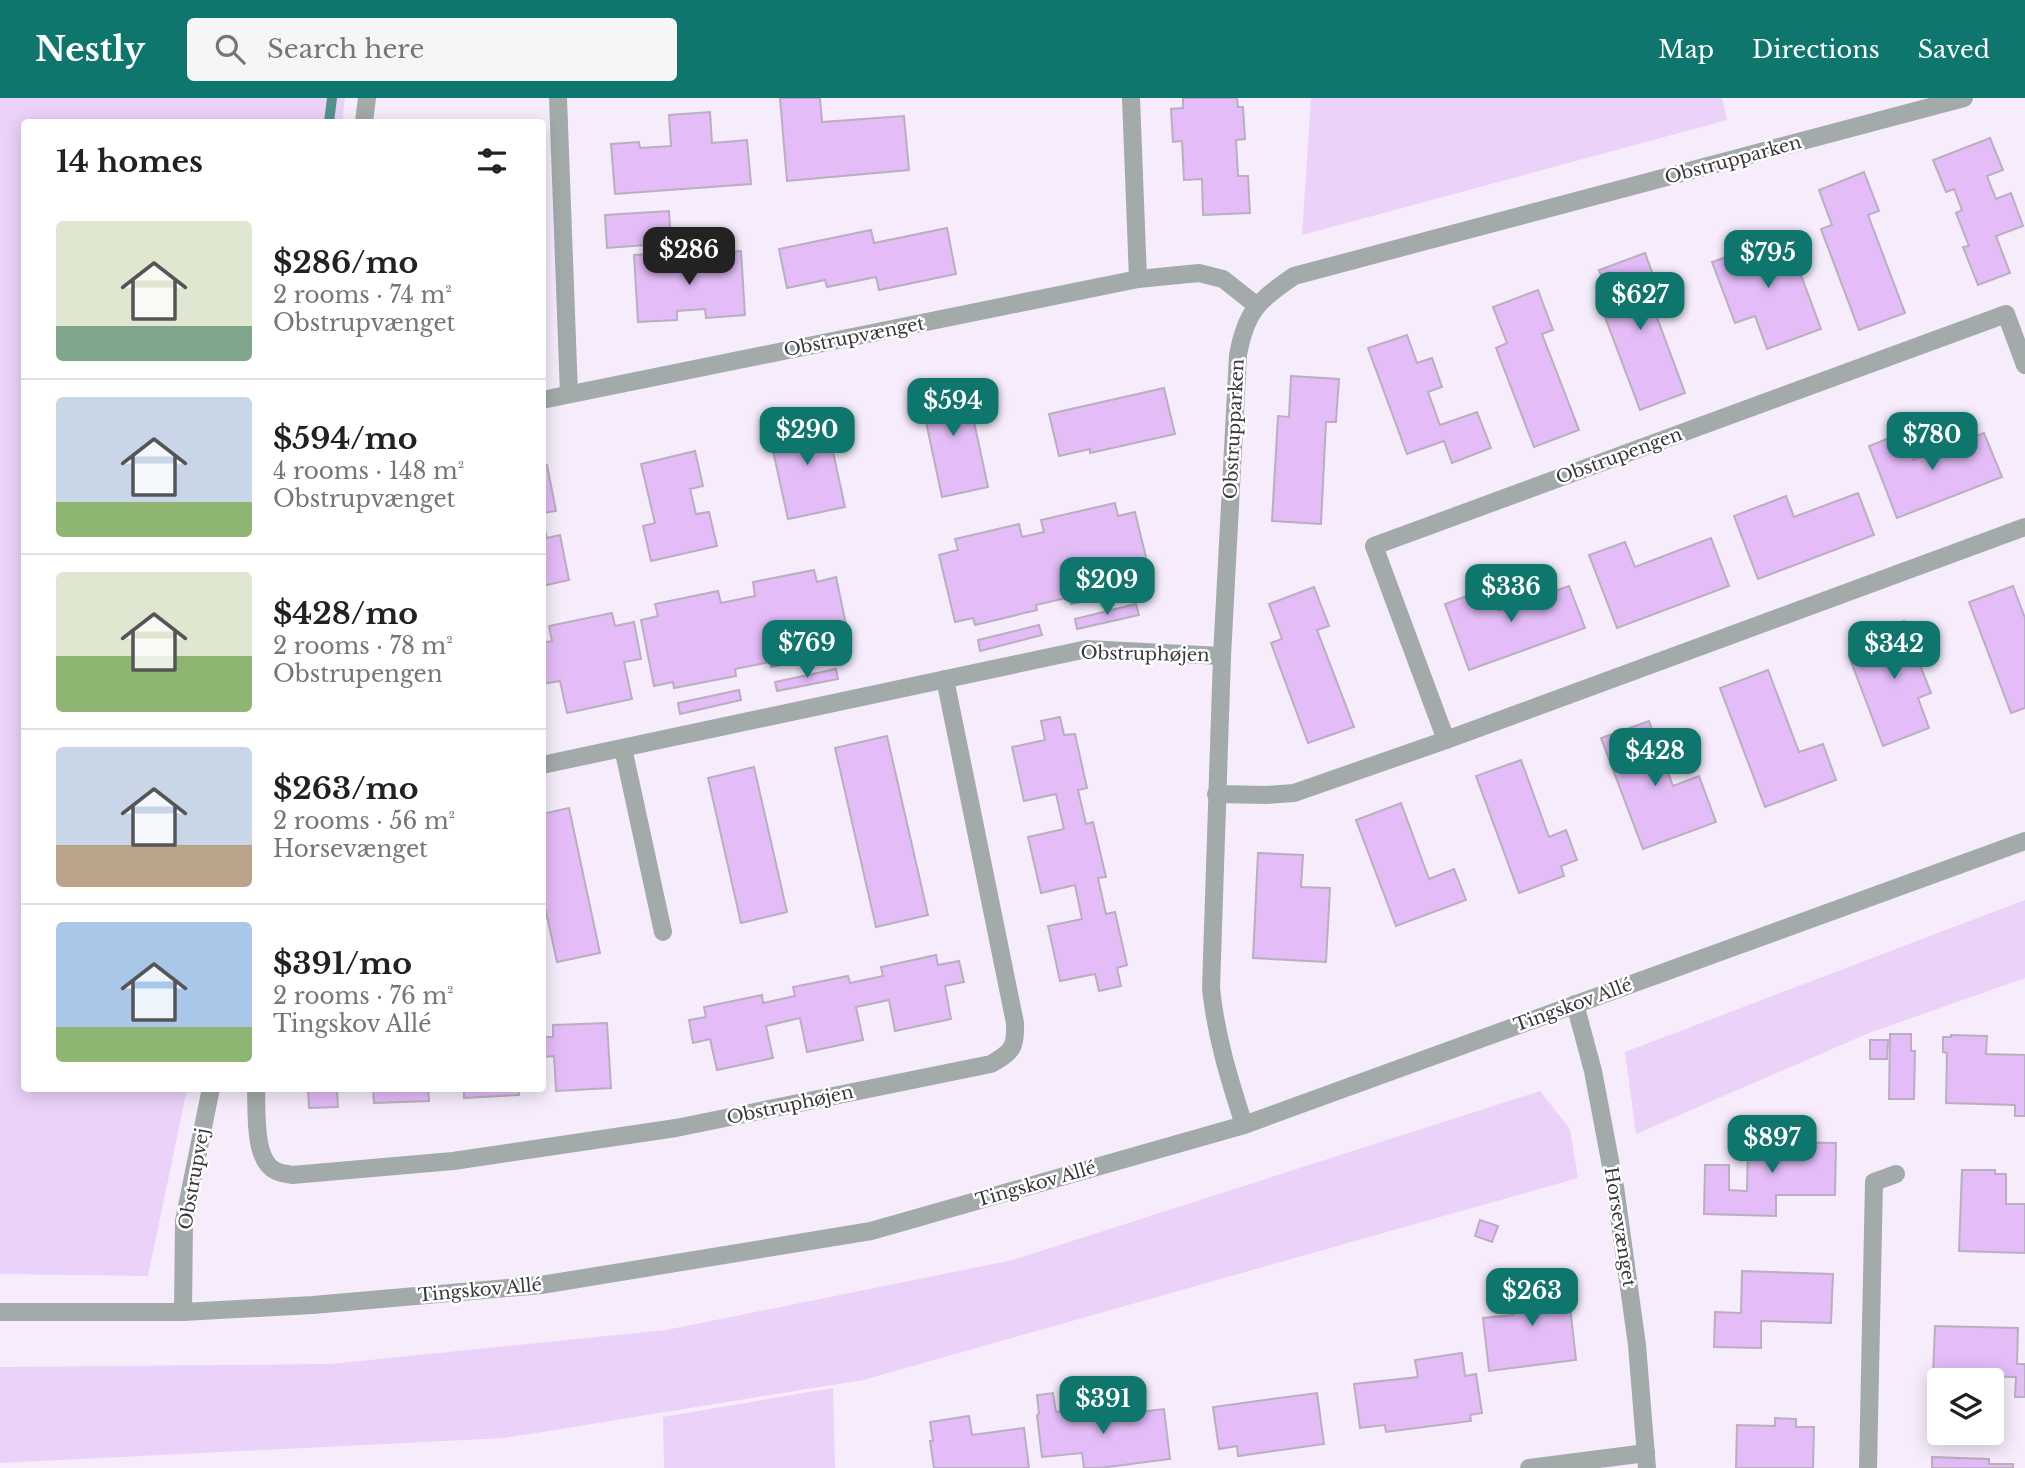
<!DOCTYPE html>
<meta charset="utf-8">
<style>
:root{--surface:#fff;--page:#f6f6f6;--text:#222;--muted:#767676;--line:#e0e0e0;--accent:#0f766e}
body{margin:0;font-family:"Libre Baskerville",serif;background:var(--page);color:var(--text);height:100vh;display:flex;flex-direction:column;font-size:26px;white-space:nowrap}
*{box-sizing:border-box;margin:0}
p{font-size:23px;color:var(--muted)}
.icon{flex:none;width:38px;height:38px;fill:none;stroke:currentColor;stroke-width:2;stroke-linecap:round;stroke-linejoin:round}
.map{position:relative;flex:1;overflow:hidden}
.panel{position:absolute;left:21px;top:21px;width:525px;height:973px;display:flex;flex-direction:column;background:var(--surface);border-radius:7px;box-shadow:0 4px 18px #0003}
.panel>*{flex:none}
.tools{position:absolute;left:1927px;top:1270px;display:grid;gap:14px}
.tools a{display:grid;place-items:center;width:77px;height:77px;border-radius:7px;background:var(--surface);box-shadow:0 4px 18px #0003;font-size:35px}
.price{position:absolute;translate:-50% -60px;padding:0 16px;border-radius:14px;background:var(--accent);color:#fff;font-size:23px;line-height:46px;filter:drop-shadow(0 2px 4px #0008)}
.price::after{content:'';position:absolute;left:50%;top:42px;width:21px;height:16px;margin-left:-10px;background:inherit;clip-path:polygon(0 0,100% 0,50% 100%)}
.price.selected{background:#222;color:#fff}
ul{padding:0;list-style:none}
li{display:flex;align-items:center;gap:21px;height:175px;padding:0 35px}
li+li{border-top:2px solid var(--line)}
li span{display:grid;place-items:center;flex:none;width:196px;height:140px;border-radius:7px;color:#555}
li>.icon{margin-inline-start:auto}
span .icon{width:84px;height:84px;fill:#fffc;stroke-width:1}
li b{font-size:30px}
h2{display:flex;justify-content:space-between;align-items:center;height:84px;padding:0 35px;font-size:30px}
header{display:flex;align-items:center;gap:42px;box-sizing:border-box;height:98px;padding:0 35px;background:var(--accent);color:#fff}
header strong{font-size:33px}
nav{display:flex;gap:38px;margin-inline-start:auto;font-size:24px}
.search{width:490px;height:63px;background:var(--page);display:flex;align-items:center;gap:18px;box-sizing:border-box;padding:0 24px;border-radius:7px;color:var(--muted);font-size:26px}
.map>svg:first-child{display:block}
.green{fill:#ebd2f9}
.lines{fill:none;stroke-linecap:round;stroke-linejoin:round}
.stream{stroke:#51938b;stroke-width:10}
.building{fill:#e3bcf8;stroke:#b9afbe;stroke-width:2}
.minor{stroke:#a2aba9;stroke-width:18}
.labels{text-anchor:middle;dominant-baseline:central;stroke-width:5;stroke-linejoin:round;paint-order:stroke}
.street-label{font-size:18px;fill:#3b373d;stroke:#fff}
</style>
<header>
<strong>Nestly</strong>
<div class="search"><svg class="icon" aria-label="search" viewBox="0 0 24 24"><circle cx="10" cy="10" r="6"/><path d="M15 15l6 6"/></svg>Search here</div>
<nav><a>Map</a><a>Directions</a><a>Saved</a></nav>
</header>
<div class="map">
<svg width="2025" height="1370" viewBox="0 0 2025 1370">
<rect width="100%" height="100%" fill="#f6ecfc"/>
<g class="green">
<path d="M0,0h345l-3,24h-318v966l163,1 -39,187 -148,-2z"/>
<path d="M1311,0h411l5,22 -425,115z"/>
<path d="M2025,802v78l-156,55 -233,101 -11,-82z"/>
<path d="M1540,993l30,38 8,49 -715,202 -358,58 -505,25v-96l330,-3 336,-34 347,-70z"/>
<path d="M833,1290l2,80h-171l-1,-51z"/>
</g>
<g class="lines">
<path class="stream" d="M329,24l3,-24"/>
</g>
<g class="building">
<path d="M780,0h40l2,24 82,-6 5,54 -122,11z"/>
<path d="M1183,0h54l1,9h5l2,32 -9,1 2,36h10l2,37 -47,2 -1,-36 -18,1 -2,-39 -9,1 -2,-33 12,-1z"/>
<path d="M710,14l2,31 35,-3 4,44 -136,10 -4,-50 28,-2 1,6 31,-2 -2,-31z"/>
<path d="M1990,40l13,32 -16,6 9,23 15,-6 12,33 -27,10 14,37 -32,12 -15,-38 6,-1 -13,-33 6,-3 -8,-21 -8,3 -13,-32z"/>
<path d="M1864,74l15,39 -11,4 37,98 -46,17 -38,-101 11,-4 -13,-35z"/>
<path d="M669,113l2,32 -64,5 -2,-33z"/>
<path d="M947,130l9,46 -77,16 -3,-13 -49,10 -2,-7 -38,8 -8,-39 92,-19 3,13z"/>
<path d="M1786,137l35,94 -54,20 -12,-33 -20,7 -23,-61 20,-7 -2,-7 31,-11 2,7z"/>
<path d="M741,153l4,64 -39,3 -1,-9 -28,2v9l-39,2 -4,-67 39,-2 1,17 28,-2v-15z"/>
<path d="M1645,155l14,38 -10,5 36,97 -45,17 -38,-101 11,-4 -14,-35z"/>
<path d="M1538,192l15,40 -11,4 37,96 -45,17 -38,-99 11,-5 -14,-36z"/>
<path d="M1407,237l10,28 15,-5 10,29 -14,5 12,33 37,-13 14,36 -39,15 -8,-22 -37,13 -39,-106z"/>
<path d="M1291,278l48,3 -3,43h-10l-5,102 -49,-3 6,-105 11,1z"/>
<path d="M965,282l23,107 -46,10 -23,-108z"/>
<path d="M1164,290l11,46 -85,19v-4l-31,7 -10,-42z"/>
<path d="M825,317l20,92 -57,12 -20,-91z"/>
<path d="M1902,335l11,27 71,-27 18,44 -105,41 -28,-72z"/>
<path d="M695,353l8,35 -13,3 6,25 13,-2 8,34 -66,15 -8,-35 12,-3 -14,-59z"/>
<path d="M547,367l9,46 -14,2v-47z"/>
<path d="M1858,395l16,42 -116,44 -24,-63 52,-20 8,21z"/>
<path d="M1115,405l3,13 17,-4 16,66 -18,4 2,8 -64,14 -1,-7 -34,8 1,5 -62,15 -2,-7 -18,4 -16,-67 19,-5 -3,-11 64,-15 3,13 22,-5 -3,-12z"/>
<path d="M542,421l5,19 13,-3 9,45 -27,6z"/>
<path d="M1711,440l18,48 -112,42 -28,-73 36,-13 10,25z"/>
<path d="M814,472l3,12 19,-5 14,66 -17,4 1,7 -63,13 -1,-5 -35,7 1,7 -62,12 -1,-6 -19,4 -13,-66 17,-4 -3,-12 63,-13 3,12 34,-7 -2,-14z"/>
<path d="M1569,488l16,42 -116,42 -24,-66 46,-17 8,24z"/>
<path d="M2013,488l12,32v90l-14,5 -42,-111z"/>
<path d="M1314,489l15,39 -12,4 37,97 -46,16 -37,-100 11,-4 -13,-35z"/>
<path d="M1136,506l3,11 -62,14 -2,-10z"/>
<path d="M612,515l3,13 19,-4 7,37 -17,3 8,37 -65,14 -7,-32 -18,3v-41l10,-2 -3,-15z"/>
<path d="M1904,523l6,14 15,-6 7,17 -17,6 16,41 -13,5 11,30 -46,18 -34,-90 20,-8 -4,-11z"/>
<path d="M1039,527l3,10 -62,16 -2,-11z"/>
<path d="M836,571l2,10 -61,12 -2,-9z"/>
<path d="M1768,572l31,82 24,-8 13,36 -71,27 -45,-119z"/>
<path d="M739,592l2,10 -61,14 -2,-11z"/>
<path d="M1060,619l4,18 11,-1 12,54 -9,2 8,34 7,-2 13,55 -8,1 8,36 9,-2 12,53 -10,3 4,18 -22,5 -4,-17 -35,7 -12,-55 34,-7 -7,-34 -34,8 -13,-56 36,-8 -8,-35 -32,7 -12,-54 33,-7 -4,-19z"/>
<path d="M1649,623l24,65 26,-10 17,46 -73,27 -42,-111z"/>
<path d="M887,638l41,179 -52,12 -41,-179z"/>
<path d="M1521,662l28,77 17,-7 11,30 -16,6 3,10 -45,17 -43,-117z"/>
<path d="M754,669l33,145 -46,11 -33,-145z"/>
<path d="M1401,705l28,76 25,-10 12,31 -70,26 -40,-106z"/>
<path d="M569,710l31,145 -43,9 -15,-69v-79z"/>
<path d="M1258,755l45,2 -2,32 29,1 -4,74 -73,-4z"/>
<path d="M936,857l2,10 21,-4 5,21 -19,4 6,33 -56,12 -6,-31 -33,7 7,33 -56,12 -7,-34 -34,8 7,32 -56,12 -7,-31 -17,4 -4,-23 17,-3 -2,-10 58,-12 1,8 32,-7 -2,-9 55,-11 2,7 33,-7 -2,-9z"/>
<path d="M607,925l4,65 -55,3 -2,-35 -12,1v-20h11v-12z"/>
<path d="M1890,936h21v17h4l-1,48h-25z"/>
<path d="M1951,937l36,1 -1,18 39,1v61h-10v-11l-69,-2 1,-50 -4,-1v-15h8z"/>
<path d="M1870,942h18l-1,19h-17z"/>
<path d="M308,990h29l1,19 -29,1z"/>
<path d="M373,990h55l1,13 -55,2z"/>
<path d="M464,990h55v7l-55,3z"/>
<path d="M1754,1024h24v20l58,1 -1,52h-59v21l-72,-2 1,-49h24v25l18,1 1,-48 5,-1z"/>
<path d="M1962,1072h33v4h11v30h19v49l-66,-2z"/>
<path d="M1480,1122l18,6 -6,16 -17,-6z"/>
<path d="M1742,1173l91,3 -2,49 -70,-2v27l-47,-1 1,-35 26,1z"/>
<path d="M1563,1179l3,30 4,-1 6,54 -87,11 -6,-53 30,-3 -3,-32z"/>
<path d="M1935,1228l83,2 -1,36h8v33h-10l1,-20 -83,-2z"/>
<path d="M1462,1255l3,23 11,-2 6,39 -12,2 1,6 -85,11 -1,-7 -25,3 -6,-44 64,-7 -3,-17z"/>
<path d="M1053,1295l3,19 24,-3 2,10 82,-10 6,50 -70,9h-16l-2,-15 -40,4 -5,-42 2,-1 -2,-19z"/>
<path d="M1317,1295l7,51 -86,12 -1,-10 -18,3 -6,-42z"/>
<path d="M969,1318l3,19 52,-7 5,40h-95l-4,-27h3l-3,-19z"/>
<path d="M1775,1320l21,1v8h18l-1,41h-77l1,-43 38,1z"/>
<path d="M1932,1359l57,2v5h24v4h-81z"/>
</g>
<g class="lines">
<g class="minor">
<path d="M558,0l11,296"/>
<path d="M1131,0l7,181 61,-6 24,6 33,26"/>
<path d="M364,24l3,-24"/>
<path d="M542,302l596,-121"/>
<path d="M1446,642l-72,-194 632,-232 19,51"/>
<path d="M623,650l40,184"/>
<path d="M542,667l545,-116 135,7"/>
<path d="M1216,696l51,1 27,-2 152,-53 579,-213"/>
<path d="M1575,906l18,67 22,116 22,158 10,123"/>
<path d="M256,990c1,22 -3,73 20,83 4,2 11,3 16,4l161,-14 223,-33 315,-64c21,-12 25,-16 24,-41l-70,-344"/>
<path d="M1244,1027c-15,-47 -28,-88 -33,-137l11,-332 16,-301c8,-44 20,-54 56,-79l670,-178"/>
<path d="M0,1214h183l130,-7 228,-20 330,-54 373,-106 781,-284"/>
<path d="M183,1214l1,-91 27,-133"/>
<path d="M1529,1370l117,-15"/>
<path d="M1868,1370l6,-286 22,-8"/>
</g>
</g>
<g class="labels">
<g class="street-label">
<text transform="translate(1733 62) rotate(-15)">Obstrupparken</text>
<text transform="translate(854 239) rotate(-11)">Obstrupvænget</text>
<text transform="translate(1234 331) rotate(-87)">Obstrupparken</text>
<text transform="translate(1619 358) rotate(-20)">Obstrupengen</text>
<text transform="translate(1145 556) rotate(1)">Obstruphøjen</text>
<text transform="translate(1573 907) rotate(-20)">Tingskov Allé</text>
<text transform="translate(790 1007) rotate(-12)">Obstruphøjen</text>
<text transform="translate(194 1081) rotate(-80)">Obstrupvej</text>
<text transform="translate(1036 1086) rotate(-16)">Tingskov Allé</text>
<text transform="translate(1620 1129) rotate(81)">Horsevænget</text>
<text transform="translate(480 1192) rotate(-5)">Tingskov Allé</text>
</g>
</g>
</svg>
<div class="tools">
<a><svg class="icon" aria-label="layers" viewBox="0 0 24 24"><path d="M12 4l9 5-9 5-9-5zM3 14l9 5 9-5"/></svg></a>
</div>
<b class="price selected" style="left:689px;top:189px">$286</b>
<b class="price" style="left:1768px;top:192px">$795</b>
<b class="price" style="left:1640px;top:234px">$627</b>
<b class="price" style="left:953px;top:340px">$594</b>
<b class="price" style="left:807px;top:369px">$290</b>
<b class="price" style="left:1932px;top:374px">$780</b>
<b class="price" style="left:1107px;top:519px">$209</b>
<b class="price" style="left:1511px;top:526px">$336</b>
<b class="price" style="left:807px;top:582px">$769</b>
<b class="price" style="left:1894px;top:583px">$342</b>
<b class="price" style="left:1655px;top:690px">$428</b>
<b class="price" style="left:1772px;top:1077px">$897</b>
<b class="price" style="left:1532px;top:1230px">$263</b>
<b class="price" style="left:1103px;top:1338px">$391</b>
<section class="panel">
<h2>14 homes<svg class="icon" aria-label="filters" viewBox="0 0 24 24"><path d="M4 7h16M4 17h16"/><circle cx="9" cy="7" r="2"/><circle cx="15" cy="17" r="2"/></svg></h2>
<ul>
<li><span style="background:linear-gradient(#dfe7d0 75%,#7fa58c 0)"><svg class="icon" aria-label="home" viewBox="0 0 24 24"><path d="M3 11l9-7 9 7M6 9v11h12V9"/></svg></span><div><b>$286/mo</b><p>2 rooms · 74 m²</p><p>Obstrupvænget</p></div></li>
<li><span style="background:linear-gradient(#c9d6e8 75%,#8fb573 0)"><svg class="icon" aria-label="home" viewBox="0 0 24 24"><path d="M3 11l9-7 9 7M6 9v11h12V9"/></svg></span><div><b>$594/mo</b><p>4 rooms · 148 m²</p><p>Obstrupvænget</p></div></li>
<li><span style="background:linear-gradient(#dfe7d0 60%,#8fb573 0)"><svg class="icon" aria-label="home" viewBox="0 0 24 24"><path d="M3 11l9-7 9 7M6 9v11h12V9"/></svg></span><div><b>$428/mo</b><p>2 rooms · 78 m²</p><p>Obstrupengen</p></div></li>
<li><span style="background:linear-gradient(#c9d6e8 70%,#b9a48a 0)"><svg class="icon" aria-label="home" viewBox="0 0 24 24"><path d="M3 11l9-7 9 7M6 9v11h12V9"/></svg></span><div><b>$263/mo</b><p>2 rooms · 56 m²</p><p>Horsevænget</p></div></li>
<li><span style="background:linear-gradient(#a9c7e8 75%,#8fb573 0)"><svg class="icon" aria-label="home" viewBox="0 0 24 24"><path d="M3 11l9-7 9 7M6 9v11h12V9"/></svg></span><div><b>$391/mo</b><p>2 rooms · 76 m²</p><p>Tingskov Allé</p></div></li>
</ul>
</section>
</div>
